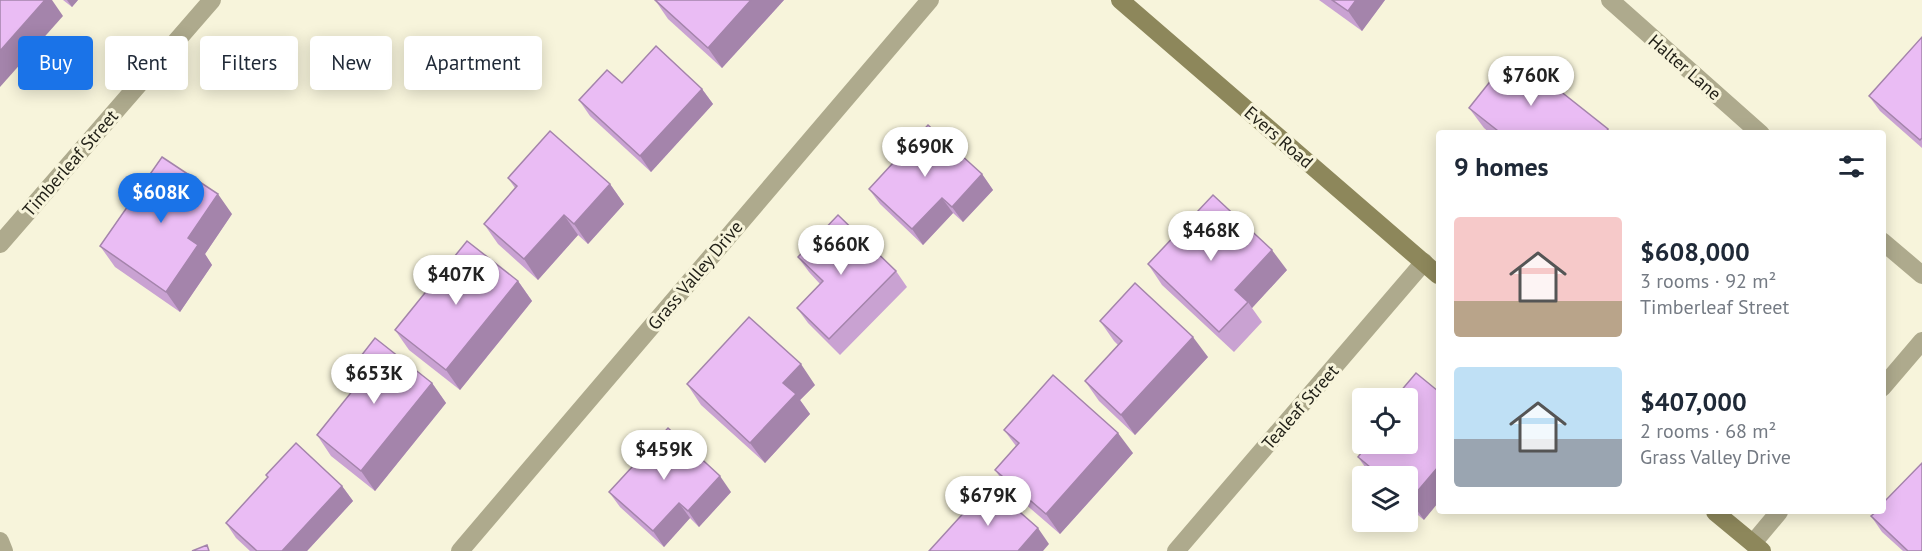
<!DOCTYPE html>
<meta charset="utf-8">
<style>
:root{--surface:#fff;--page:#f2f2f3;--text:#1f2937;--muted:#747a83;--accent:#1a73e8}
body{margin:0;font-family:"PT Sans",sans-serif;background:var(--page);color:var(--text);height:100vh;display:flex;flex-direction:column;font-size:22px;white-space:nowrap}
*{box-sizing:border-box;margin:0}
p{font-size:20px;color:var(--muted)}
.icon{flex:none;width:33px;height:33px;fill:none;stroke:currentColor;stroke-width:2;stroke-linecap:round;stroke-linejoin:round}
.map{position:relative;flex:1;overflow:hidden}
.details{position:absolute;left:1436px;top:130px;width:450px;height:384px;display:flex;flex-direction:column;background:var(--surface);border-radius:6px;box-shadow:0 3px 15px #0003}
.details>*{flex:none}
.top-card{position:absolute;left:18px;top:36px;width:570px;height:54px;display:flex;gap:12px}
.fabs{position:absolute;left:1352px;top:388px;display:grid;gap:12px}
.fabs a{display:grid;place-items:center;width:66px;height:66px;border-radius:6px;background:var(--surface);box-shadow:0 3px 15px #0003;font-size:30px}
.price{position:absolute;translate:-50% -51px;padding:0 14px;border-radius:21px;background:#fff;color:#222;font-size:20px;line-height:39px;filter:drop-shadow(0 2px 3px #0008)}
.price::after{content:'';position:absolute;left:50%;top:36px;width:18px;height:14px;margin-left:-9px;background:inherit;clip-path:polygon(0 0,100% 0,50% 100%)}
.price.on{background:var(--accent);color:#fff}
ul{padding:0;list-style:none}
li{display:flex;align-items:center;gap:18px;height:150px;padding:0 18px}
li span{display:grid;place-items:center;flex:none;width:168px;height:120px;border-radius:6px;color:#555}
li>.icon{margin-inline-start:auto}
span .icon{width:72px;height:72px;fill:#fffc;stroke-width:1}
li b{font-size:26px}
h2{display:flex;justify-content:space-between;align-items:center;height:72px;padding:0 18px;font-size:26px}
.tag{padding:0 21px;border-radius:6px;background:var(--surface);box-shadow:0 3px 15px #0003;font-size:21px;line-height:54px}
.tag.on{background:var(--accent);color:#fff}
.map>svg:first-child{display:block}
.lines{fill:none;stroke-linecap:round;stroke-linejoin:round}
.street{stroke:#aeaa8d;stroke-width:18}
.secondary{stroke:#8d875b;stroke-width:18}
.wall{fill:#c9a2d2}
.shaded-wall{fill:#a484ab}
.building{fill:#eabcf4;stroke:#a484ab;stroke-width:1.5}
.labels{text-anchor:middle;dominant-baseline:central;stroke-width:6;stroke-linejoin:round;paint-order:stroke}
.street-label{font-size:18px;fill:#201f16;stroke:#f7f4db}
</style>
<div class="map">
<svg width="1922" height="551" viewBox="0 0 1922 551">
<rect width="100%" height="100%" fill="#f7f4db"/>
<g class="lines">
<g class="street">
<path d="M1610,0l151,134"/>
<path d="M1882,241l40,34"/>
<path d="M0,244l212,-244"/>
<path d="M1882,388l40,-47"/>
<path d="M0,541l4,10"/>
<path d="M1753,543l26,-31"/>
<path d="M460,551l470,-551"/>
<path d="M1176,551l248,-289"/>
</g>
<g class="secondary">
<path d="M1120,0l318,275"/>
<path d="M1715,512l47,39"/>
</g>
</g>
<g class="wall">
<path d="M63,0h15l-6,7z"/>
<path d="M655,0h129l-62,68 -54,-49z"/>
<path d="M1319,0h66l-23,31z"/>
<path d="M1922,37v111l-42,-37 -11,-15z"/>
<path d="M622,83l80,6 11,15 -62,68 -61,-56 -11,-16z"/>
<path d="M1545,88l63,41 3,5h-120l-7,-6 -15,-20z"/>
<path d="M982,174l11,16 -30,32 -10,-9 -30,32 -43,-41 -11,-15z"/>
<path d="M508,178l102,6 14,20 -36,40 -10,-9 -40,45 -40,-36 -14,-20 31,-36z"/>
<path d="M232,214l-27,40 7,11 -32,47 -65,-45 -15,-21z"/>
<path d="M798,257l98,14 11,16 -67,68 -32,-32 -11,-15 23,-24 -11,-12z"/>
<path d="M1148,264l139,6 -35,38 10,14 -28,30 -72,-67z"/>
<path d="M518,281l14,20 -72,89 -51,-40 -14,-20z"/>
<path d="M1100,321l108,36 -73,78 -36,-34 -14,-20 33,-36 -4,-4z"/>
<path d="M350,370l82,13 14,20 -71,88 -44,-35 -14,-21 42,-52z"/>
<path d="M687,384l128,1 -15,15 10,14 -45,49 -64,-58z"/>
<path d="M1004,430l129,23 -73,81 -51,-44 -14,-20 21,-24z"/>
<path d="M1407,444l17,76 -17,-14v-29h-35l-14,-20z"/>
<path d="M266,475l76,11 11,15 -46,50h-57l-14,-13 -10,-15 42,-46z"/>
<path d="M609,492h122l-32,35 -9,-9 -26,29 -44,-40z"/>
<path d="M1871,516l51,35h-19l-21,-19z"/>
</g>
<g class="shaded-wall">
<path d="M45,0h7l11,16 -63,71v-36z"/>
<path d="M67,0h11l-6,7z"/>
<path d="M751,0h33l-62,68 -14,-20z"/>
<path d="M1356,0h29l-23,31 -14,-20z"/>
<path d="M702,89l11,15 -62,68 -11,-16z"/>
<path d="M1608,129l3,5h-6z"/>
<path d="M982,174l11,16 -30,32 -11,-15z"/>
<path d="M610,184l14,20 -36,40 -14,-20z"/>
<path d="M218,194l14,20 -27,40 7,11 -32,47 -14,-20 22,-54z"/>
<path d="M942,198l11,15 -30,32 -11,-16z"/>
<path d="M564,215l14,20 -40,45 -14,-21z"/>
<path d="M1272,250l15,20 -35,38 -4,-6 -13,-12z"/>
<path d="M518,281l14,20 -72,89 -14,-20z"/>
<path d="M1193,337l15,20 -73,78 -14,-20z"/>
<path d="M801,364l14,21 -15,15 10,14 -45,49 -15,-20 33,-60z"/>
<path d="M432,383l14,20 -71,88 -14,-20z"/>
<path d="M1118,433l15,20 -73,81 -14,-20z"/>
<path d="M1438,467v36l-14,17 -14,-20z"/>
<path d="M720,476l11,16 -32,35 -11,-16z"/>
<path d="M342,486l11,15 -46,50h-25z"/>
<path d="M679,503l11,15 -26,29 -11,-16z"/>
<path d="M1038,528l11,16 -6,7h-25z"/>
</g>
<g class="building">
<path d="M0,0h45l-45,51z"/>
<path d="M655,0h96l-43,48z"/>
<path d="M1332,0h24l-8,11z"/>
<path d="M1922,37v101l-2,2 -51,-44z"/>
<path d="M656,46l46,43 -62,67 -61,-56 28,-30 15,13z"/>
<path d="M1508,59l37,29 5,-5 58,46 -3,5h-103l-33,-26z"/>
<path d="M928,125l54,49 -30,33 -10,-9 -30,31 -43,-40z"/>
<path d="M550,131l60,53 -36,40 -10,-9 -40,44 -40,-35 33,-38 -9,-8z"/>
<path d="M162,157l56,37 -30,44 10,7 -32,47 -66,-46z"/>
<path d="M1213,195l59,55 -37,40 13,12 -29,30 -71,-68z"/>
<path d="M838,215l58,56 -67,68 -32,-31 26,-27 -25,-24z"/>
<path d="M467,241l51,40 -72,89 -51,-40z"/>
<path d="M1135,283l58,54 -72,78 -36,-34 37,-40 -22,-20z"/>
<path d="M749,317l52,47 -18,19 13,11 -46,49 -63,-59z"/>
<path d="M375,338l57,45 -71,88 -44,-36 45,-56 -12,-9z"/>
<path d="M1416,373l22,18v76l-28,33 -3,-3v-20h-25l-24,-20 10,-13h39v-45h-13z"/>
<path d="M1053,375l65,58 -72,81 -51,-44 24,-27 -15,-13z"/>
<path d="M668,428l52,48 -32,35 -9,-8 -26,28 -44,-39z"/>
<path d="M296,443l46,43 -60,65h-25l-31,-28 42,-46 -2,-2z"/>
<path d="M1922,463v88h-14l-37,-35 5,-4h6v-8z"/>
<path d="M989,485l49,43 -20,23h-89z"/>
<path d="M207,545l2,6h-17z"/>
</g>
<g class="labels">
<g class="street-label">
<text transform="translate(1685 67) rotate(41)">Halter Lane</text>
<text transform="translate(1279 137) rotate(41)">Evers Road</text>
<text transform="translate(70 163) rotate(-49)">Timberleaf Street</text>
<text transform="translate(695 275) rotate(-50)">Grass Valley Drive</text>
<text transform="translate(1300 407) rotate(-49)">Tealeaf Street</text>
</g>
</g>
</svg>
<div class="fabs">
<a><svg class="icon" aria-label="locate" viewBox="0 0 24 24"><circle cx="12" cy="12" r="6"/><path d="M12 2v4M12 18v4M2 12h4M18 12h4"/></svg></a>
<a><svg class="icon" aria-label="layers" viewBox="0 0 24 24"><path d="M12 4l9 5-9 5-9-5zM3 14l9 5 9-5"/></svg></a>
</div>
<b class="price" style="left:1531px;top:107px">$760K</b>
<b class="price" style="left:925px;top:178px">$690K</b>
<b class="price on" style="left:161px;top:224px">$608K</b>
<b class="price" style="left:1211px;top:262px">$468K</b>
<b class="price" style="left:841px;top:276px">$660K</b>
<b class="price" style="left:456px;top:306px">$407K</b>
<b class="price" style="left:374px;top:405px">$653K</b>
<b class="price" style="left:664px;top:481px">$459K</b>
<b class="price" style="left:988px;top:527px">$679K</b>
<div class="top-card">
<a class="tag on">Buy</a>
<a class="tag">Rent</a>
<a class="tag">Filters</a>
<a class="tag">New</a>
<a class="tag">Apartment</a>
</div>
<section class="details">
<h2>9 homes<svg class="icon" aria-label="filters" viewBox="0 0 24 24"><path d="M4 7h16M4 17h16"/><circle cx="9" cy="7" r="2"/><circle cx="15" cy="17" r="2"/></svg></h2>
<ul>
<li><span style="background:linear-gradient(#f6c9c9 70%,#b9a48a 0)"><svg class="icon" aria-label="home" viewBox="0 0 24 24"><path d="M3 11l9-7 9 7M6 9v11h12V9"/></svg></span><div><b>$608,000</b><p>3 rooms · 92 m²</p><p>Timberleaf Street</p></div></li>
<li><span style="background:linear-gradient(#bfe0f5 60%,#9aa5b1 0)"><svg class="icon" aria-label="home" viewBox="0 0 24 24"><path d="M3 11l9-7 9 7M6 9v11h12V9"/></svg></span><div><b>$407,000</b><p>2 rooms · 68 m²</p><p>Grass Valley Drive</p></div></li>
</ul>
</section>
</div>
